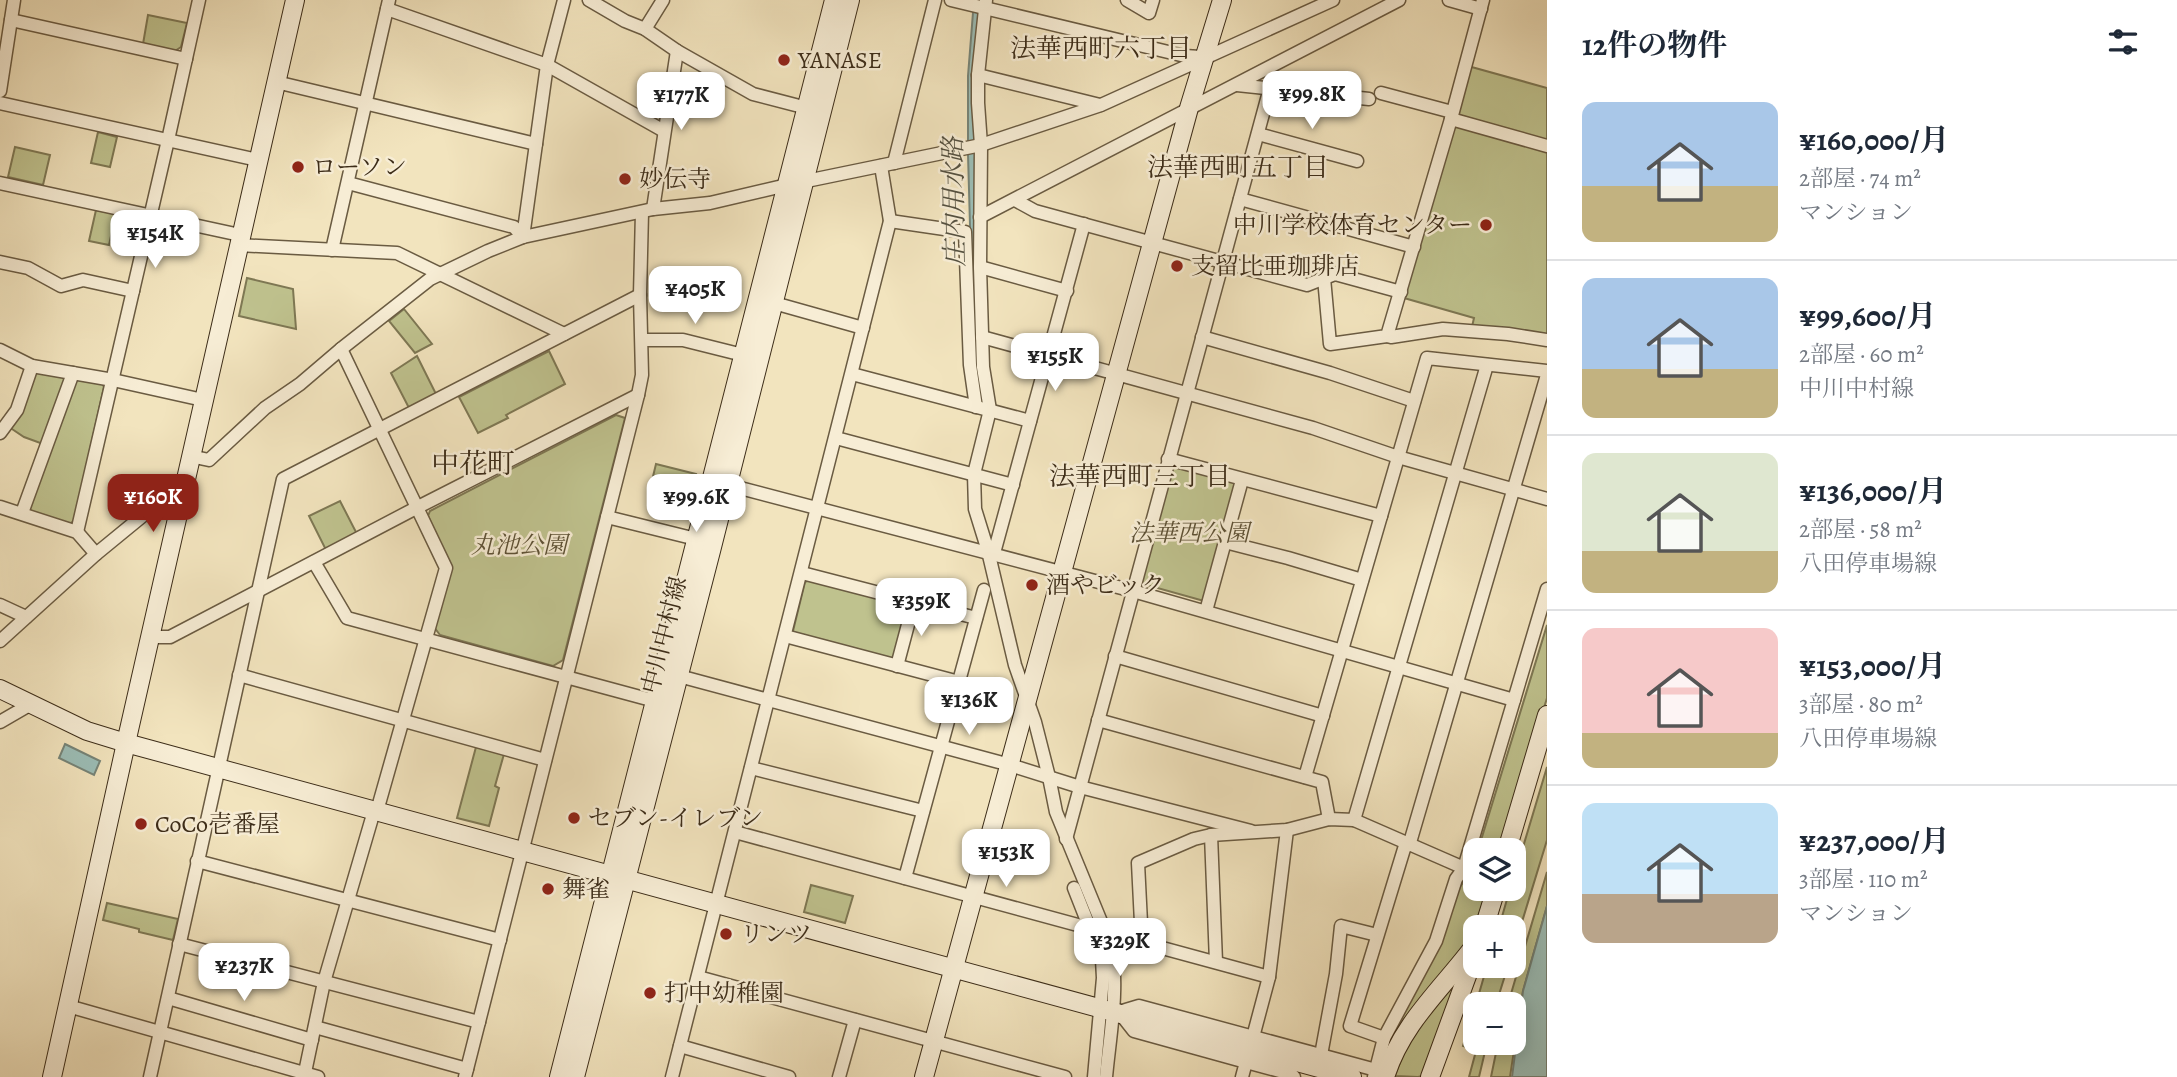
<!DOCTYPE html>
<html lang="ja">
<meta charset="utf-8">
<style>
:root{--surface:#fff;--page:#f6f6f7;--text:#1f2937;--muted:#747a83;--line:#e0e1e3;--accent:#8f2418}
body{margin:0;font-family:Alegreya,"Noto Serif JP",serif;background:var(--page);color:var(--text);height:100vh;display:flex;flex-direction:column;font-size:26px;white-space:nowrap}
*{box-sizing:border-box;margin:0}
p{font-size:23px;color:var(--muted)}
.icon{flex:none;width:38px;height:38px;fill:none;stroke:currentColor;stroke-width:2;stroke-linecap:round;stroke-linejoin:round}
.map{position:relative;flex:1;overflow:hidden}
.drawer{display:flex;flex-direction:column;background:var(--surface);width:630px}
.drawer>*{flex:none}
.tools{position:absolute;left:1463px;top:838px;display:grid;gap:14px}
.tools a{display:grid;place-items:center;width:63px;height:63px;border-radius:14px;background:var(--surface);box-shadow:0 4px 18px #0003;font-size:35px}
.price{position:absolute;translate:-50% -60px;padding:0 16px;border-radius:14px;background:#fff;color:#222;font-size:23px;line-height:46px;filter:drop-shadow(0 2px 4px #0008)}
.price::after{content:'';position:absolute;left:50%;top:42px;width:21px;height:16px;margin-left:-10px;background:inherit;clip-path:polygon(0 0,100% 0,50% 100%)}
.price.selected{background:var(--accent);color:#fff}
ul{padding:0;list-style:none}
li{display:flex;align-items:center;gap:21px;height:175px;padding:0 35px}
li+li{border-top:2px solid var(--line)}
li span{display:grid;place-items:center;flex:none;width:196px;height:140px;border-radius:14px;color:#555}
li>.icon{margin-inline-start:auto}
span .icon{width:84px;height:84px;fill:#fffc;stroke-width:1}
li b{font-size:30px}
h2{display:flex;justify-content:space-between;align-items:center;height:84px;padding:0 35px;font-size:30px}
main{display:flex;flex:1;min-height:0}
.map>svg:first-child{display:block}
.green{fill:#bfc28e;stroke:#7e7854;stroke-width:2}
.water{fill:#9cbeb7;stroke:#768478;stroke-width:2}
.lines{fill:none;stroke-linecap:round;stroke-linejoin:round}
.street-casing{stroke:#6a5b42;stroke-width:15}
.secondary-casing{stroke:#3d2d19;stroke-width:20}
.street{stroke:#f7edd5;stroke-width:12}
.secondary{stroke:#f7edd5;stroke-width:18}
.poi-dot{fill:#8f2418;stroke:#f7edd5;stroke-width:2.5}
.labels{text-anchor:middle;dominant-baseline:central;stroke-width:5;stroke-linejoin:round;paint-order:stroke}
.poi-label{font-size:24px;fill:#3d2d19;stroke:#f7edd5;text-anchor:start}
.park-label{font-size:24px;font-style:italic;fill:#5e5236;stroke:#f7edd5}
.street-label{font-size:24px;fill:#3d2d19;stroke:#f7edd5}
.neighbourhood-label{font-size:26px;fill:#3d2d19;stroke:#f7edd5}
.water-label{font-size:26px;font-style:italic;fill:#555140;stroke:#f7edd5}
.quarter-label{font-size:28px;fill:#3d2d19;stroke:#f7edd5}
</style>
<main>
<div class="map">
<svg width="1547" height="1077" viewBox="0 0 1547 1077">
<rect width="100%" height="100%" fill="#f2e4be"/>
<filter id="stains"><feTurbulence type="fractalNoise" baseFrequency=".00286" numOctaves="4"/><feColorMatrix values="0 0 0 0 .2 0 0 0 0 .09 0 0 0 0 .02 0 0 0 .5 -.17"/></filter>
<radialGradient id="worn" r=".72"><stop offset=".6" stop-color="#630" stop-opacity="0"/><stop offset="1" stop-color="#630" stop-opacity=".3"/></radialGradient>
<g class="green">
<path d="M148,15l39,8 -6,24 -6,4 -32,-7z"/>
<path d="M1468,66l79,22v53l-88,-26 -3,-7z"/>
<path d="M1458,126l89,25v188l-76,-8 3,-13 -70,-20 50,-170z"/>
<path d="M98,132l19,5 -7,30 -19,-4z"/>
<path d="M15,147l35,8 -7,30 -35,-8z"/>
<path d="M96,210l20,4 -7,31 -20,-4z"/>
<path d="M247,278l46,11 3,40 -57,-13z"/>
<path d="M404,309l28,35 -17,9 -26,-32z"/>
<path d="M549,351l16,33 -59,31 2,3 -30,15 -19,-36z"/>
<path d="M417,356l19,38 -27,14 -18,-35z"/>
<path d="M37,372l25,4 4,5 -23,63 -19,-7 -15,-10 24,-54z"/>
<path d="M76,379l26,4 2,4 -30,134 -5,3 -38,-13 -3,-5z"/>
<path d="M616,415l9,3 -62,242 -10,6 -113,-31 -6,-8 17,-59 -23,-52 2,-5z"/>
<path d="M656,464l40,10 -6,25 -40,-10z"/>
<path d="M1177,466l57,15 2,4 -32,116 -61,-17 -2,-4 31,-111z"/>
<path d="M340,501l17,33 -31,16 -17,-34z"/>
<path d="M811,579l94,25 3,6 -12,47 -8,3 -94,-25 -1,-4 12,-49z"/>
<path d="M1547,625v73l-47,152h-22z"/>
<path d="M476,747l28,7 -9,32 4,2 -10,38 -32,-8z"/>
<path d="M1547,767v73l-33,108v-20l-15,-1 11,-38h4v-12z"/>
<path d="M1475,858v31h13c-20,67 -67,122 -106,179l5,-24 70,-154 14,-17z"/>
<path d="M1547,872v34l-24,85 -13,86h-19l7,-34h16v-39h-6z"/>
<path d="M811,885l42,11 -8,27 -41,-11z"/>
<path d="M107,903l71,16 -5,21 -34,-8v-3l-36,-9z"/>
<path d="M1487,966h21l-12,38h-20z"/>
<path d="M1459,977l-33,98 -8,2 -23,-1 12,-32 16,-26z"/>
<path d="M1475,1006v37h12l-8,34h-10l7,-26 -13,-5z"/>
</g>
<g class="water">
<path d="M974,0h6l-6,74 12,330 -6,-2 -6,-35 -6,-213v-78z"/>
<path d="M65,744l35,17 -6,14 -35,-17z"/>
<path d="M1547,906v171h-35l11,-86z"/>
</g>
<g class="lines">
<defs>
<g id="street">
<path d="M589,0l36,21 20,8 32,22 76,43 54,14"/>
<path d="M951,0l234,56 15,1"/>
<path d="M986,0l-8,75v28l3,42 -1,122 3,100 7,43 -16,64 1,35 13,42 27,114 20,57 14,55 7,35 55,134c8,43 -1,88 -5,131"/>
<path d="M1127,0l22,13 4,-13"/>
<path d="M1449,0l32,9"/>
<path d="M387,9l160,56 117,66"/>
<path d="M11,20l175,39"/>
<path d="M645,29l18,-29"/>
<path d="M978,75l122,30"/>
<path d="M276,82l260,62"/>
<path d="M1237,85l132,14"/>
<path d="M0,91l14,-91"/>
<path d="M1381,93l71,19"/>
<path d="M0,103l258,57"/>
<path d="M1451,119l96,27"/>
<path d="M1258,134l99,27"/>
<path d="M894,163l41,-163"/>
<path d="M0,183l240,52"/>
<path d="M348,183l166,44 9,10 24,-172 17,-65"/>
<path d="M1240,199l174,48"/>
<path d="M1015,200l20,11 272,74 28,-11 66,18"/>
<path d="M653,209l24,-158"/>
<path d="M980,217l419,-217"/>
<path d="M890,221l75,11 5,133 6,42"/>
<path d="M238,245l159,8 167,81"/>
<path d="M332,250l57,-250"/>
<path d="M0,262l28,6 33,18 22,-6 50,11"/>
<path d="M980,267l87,24"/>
<path d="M1324,278l6,66 57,-8 64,-217 32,-119"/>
<path d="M774,303l89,25"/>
<path d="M1387,336l4,1 52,-8 65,5 39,6"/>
<path d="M982,337l331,91 85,29 149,42"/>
<path d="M1202,337l128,36 84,28"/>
<path d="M642,340h41l60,15"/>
<path d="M341,349l105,219 -69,243"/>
<path d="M0,350l32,16 81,14 90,20"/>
<path d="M852,374l178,47"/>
<path d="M0,433l17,-23 15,-44"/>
<path d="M836,438l177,47"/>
<path d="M190,456l19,4 56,-52 35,-24 41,-35 89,-70 58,-28 35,-14 130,-28 57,-6 77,-18 194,-40 120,-40 232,-105"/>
<path d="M1168,459l213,57"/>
<path d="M721,483l412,108 381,109"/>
<path d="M0,507l77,25 19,22"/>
<path d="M22,513l51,-140"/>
<path d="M607,517l89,22"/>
<path d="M77,532l91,-392 31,-140"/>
<path d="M1225,542l63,16 74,22"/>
<path d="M994,553l90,-329"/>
<path d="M314,562l33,56 308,83"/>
<path d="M802,573l174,45"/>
<path d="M0,605l26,12"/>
<path d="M1206,611l36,-131"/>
<path d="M785,636l174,46"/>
<path d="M150,637h20l248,-130 220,-112"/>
<path d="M0,641l96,-87 61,-50 22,4"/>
<path d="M1115,656l208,60"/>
<path d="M897,666l17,-64"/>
<path d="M239,675l306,85"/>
<path d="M679,676l331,89 70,22 171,44"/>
<path d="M1098,720l224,62 7,37"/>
<path d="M0,722l31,-18"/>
<path d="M751,768l172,43"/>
<path d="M1305,777l122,-419 120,13"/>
<path d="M1354,820l133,-455"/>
<path d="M735,832l534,145"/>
<path d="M1211,835l5,127"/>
<path d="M1066,839l204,-751"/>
<path d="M197,861l303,79"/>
<path d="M905,878l79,-288"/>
<path d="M1074,888l28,71 1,19 -9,99"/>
<path d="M1142,943l-4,-80 56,-24 17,-4 76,-5 42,-11 25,1 110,48"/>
<path d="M179,944l300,78"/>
<path d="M698,977l367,100"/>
<path d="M168,998l144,42"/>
<path d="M68,1006l250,71"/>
<path d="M315,1027l152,42"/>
<path d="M1253,1037l16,-60 18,-147"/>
<path d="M1384,1038l-34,-12 54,-177 7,-10 136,-464"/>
<path d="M680,1046l109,31"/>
<path d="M1321,1055l15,-81 5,-48 36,9"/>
<path d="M1246,1062l45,12 3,3"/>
<path d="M150,1077l133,-598 357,-184"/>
<path d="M304,1077l20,-95 50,-171"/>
<path d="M465,1077l173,-682 4,-20 -2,-80 2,-83"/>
<path d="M672,1077l218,-856 -9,-55"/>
<path d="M839,1077l16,-57"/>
<path d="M1242,1077l4,-15 -112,-31 -15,-19 20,-6 237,64"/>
<path d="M1374,1077l10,-39 52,-97 20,-62 8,-11 83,-279"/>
</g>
<g id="secondary">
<path d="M0,689l87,42 39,12 1226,334"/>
<path d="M1507,850l40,-135"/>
<path d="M1484,928l12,-39"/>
<path d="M52,1077l74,-334 169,-743"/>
<path d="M559,1077l275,-1077"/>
<path d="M575,1077l136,-526 139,-551"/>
<path d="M924,1077l265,-969 33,-108"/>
<path d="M1385,1077c17,-54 57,-88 90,-132"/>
<path d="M1430,1077l45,-123"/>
</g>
</defs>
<use href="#street" class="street-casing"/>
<use href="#secondary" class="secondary-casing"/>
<use href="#street" class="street"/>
<use href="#secondary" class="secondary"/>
</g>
<g class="poi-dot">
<circle cx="784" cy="60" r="7"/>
<circle cx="298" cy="167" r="7"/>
<circle cx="625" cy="179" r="7"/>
<circle cx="1486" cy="225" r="7"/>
<circle cx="1177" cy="266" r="7"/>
<circle cx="1032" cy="585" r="7"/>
<circle cx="574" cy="818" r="7"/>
<circle cx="141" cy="824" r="7"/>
<circle cx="548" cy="889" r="7"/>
<circle cx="726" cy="934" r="7"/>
<circle cx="650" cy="993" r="7"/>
</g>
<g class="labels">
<g class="poi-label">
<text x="798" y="60">YANASE</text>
<text x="312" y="167">ローソン</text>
<text x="639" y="179">妙伝寺</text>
<text x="1472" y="225" text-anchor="end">中川学校体育センター</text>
<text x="1191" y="266">支留比亜珈琲店</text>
<text x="1046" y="585">酒やビック</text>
<text x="588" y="818">セブン-イレブン</text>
<text x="155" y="824">CoCo壱番屋</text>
<text x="562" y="889">舞雀</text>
<text x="740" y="934">リンツ</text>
<text x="664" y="993">打中幼稚園</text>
</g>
<g class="park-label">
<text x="1189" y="533">法華西公園</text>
<text x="519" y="545">丸池公園</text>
</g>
<g class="street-label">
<text transform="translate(664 635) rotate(-76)">中川中村線</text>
</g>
<g class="neighbourhood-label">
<text x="1101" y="48">法華西町六丁目</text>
<text x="1238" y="167">法華西町五丁目</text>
<text x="1140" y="476">法華西町三丁目</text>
</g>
<g class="water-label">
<text transform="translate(954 202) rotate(-91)">庄内用水路</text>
</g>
<g class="quarter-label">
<text x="473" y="464">中花町</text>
</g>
</g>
<rect width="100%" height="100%" filter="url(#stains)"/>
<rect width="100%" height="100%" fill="url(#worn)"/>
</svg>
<div class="tools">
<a><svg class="icon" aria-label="layers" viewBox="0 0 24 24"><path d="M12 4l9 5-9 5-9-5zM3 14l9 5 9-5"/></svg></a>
<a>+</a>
<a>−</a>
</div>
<b class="price" style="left:1312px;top:131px">¥99.8K</b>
<b class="price" style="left:681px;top:132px">¥177K</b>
<b class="price" style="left:155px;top:270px">¥154K</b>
<b class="price" style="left:695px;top:326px">¥405K</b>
<b class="price" style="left:1055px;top:393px">¥155K</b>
<b class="price selected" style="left:153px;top:534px">¥160K</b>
<b class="price" style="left:696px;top:534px">¥99.6K</b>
<b class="price" style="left:921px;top:638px">¥359K</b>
<b class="price" style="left:969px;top:737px">¥136K</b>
<b class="price" style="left:1006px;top:889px">¥153K</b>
<b class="price" style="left:1120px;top:978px">¥329K</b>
<b class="price" style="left:244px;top:1003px">¥237K</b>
</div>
<section class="drawer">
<h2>12件の物件<svg class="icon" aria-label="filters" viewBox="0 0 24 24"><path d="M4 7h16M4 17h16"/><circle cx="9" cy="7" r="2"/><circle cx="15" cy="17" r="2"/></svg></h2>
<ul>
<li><span style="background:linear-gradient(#a9c7e8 60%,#c2b280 0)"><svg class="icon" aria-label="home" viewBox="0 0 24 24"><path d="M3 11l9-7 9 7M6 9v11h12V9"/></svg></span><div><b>¥160,000/月</b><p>2部屋 · 74 m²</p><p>マンション</p></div></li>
<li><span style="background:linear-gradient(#a9c7e8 65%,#c2b280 0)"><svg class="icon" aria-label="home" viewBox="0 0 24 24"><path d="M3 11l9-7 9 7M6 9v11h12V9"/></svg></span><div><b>¥99,600/月</b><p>2部屋 · 60 m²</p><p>中川中村線</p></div></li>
<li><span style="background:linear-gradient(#dfe7d0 70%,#c2b280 0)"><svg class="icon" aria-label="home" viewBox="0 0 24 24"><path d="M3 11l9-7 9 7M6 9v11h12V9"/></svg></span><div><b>¥136,000/月</b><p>2部屋 · 58 m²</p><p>八田停車場線</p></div></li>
<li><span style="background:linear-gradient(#f6c9c9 75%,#c2b280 0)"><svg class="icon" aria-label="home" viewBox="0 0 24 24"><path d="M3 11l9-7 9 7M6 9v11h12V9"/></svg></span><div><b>¥153,000/月</b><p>3部屋 · 80 m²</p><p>八田停車場線</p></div></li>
<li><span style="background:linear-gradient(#bfe0f5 65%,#b9a48a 0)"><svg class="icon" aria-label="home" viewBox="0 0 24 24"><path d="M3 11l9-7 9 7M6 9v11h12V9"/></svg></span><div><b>¥237,000/月</b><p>3部屋 · 110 m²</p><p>マンション</p></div></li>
</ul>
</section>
</main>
